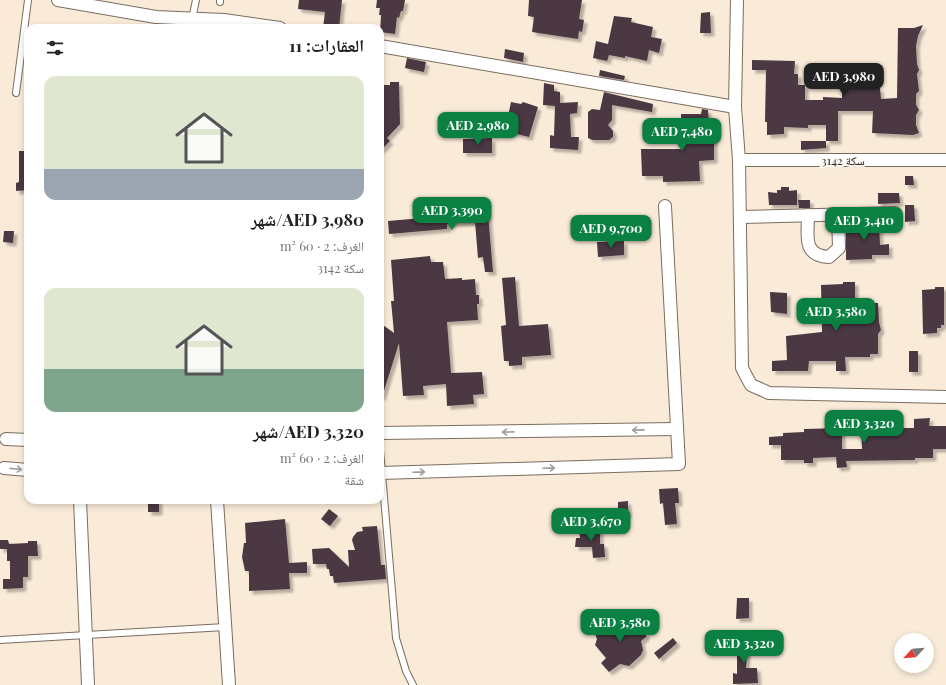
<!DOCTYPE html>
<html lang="ar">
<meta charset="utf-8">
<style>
:root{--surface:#fff;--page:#f6f6f6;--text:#222;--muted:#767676;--accent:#0b8043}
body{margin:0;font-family:"Playfair Display","Noto Naskh Arabic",serif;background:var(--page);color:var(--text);direction:rtl;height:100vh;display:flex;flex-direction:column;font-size:15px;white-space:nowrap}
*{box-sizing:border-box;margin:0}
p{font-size:13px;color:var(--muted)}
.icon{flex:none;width:22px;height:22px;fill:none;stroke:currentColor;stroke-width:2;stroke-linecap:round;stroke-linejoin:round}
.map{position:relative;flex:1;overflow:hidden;direction:ltr}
.drawer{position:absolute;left:24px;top:24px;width:360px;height:480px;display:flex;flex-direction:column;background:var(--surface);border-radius:12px;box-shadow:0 2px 6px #0003;direction:rtl}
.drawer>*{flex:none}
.needle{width:26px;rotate:244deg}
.tools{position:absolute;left:894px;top:633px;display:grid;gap:8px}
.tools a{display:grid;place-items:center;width:40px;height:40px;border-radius:50%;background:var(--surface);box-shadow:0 2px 6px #0003;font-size:20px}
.price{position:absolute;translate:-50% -34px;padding:0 9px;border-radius:8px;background:var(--accent);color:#fff;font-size:13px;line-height:26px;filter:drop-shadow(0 1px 2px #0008)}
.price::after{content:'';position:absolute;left:50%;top:24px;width:12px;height:9px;margin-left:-6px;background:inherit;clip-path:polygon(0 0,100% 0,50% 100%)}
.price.active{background:#222;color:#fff}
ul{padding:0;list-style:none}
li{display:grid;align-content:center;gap:8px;height:212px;padding:0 20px}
li span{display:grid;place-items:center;height:124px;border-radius:12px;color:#555}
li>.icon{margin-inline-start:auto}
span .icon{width:72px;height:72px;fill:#fffc;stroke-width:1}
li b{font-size:17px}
h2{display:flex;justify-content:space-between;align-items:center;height:48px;padding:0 20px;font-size:17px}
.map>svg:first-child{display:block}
.building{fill:#4b3942;filter:url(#shadow)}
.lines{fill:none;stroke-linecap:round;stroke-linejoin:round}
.service-casing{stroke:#7a6d5e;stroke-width:8}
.minor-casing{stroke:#7a6d5e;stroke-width:14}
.service{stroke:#fff;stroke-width:6}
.minor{stroke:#fff;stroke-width:12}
.oneway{stroke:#a09e9b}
.labels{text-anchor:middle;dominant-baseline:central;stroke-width:4;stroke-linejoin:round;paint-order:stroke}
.street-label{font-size:12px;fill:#2d2721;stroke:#fdfaf6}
</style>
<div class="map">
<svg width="946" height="685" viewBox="0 0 946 685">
<defs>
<filter id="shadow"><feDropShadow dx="3.5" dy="3.5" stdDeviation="1" flood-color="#0004"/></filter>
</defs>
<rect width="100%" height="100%" fill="#faebd9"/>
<g class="building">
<path d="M299,0h43l-3,28h-16l2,-16 -27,-3z"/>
<path d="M377,0h28l-2,11h-2l-2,7 -2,-1 -2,17 -15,-2 1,-17h-2l1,-7h-4z"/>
<path d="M529,0h53l-3,19 5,1 -2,12 -3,-1 -1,8 -46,-7 2,-15 -6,-1z"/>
<path d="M710,12l1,21h-11l1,-20z"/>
<path d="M614,16l18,2 -1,4 22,5 -2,10 11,2 -3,14 -10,-3 -2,11 -22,-5v2l-16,-3 -2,6 -14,-3 3,-17 12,3z"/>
<path d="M923,25l-5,11 -2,10 1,18 2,6 -2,4 2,17 -3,3v11l3,5 -3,5v10l3,8 -6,2 -41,-2 1,-22h-35v30h-12v-16h-18v3l-24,-1v7l-17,1v-13h-2l1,-52h-14v-10l43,1 -1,13h4v11h7v15h18v-3l19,1v-10h38l1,11 16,-1 1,-70h16z"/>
<path d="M505,49l19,4 -1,9 -19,-4z"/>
<path d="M407,58l19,4 -2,10 -19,-4z"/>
<path d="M600,70l25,6 -1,4 -25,-4z"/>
<path d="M390,82h9l1,42 -13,14 3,3 -10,10v-66h10z"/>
<path d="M544,83l10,2v6l6,1v11l18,-1 -1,11 -7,1 1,23h8l-1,13 -28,-2v-13l4,1 1,-30 -12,-1z"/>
<path d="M604,92l49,12 -1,8 -40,-7v15l-4,5 5,6v6l-4,3h-17l-4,-2v-26l4,-3 8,1z"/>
<path d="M511,102l10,2 2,-2 15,5 -9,30 -24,-6z"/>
<path d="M702,109l6,1 2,28 4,-1v23l-15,1 1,20 -37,1v-6h-21l-1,-27h41l-1,-35h20z"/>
<path d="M492,138v15h-29v-14z"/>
<path d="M801,141h25v7l-25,2z"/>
<path d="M19,151h9v39l-12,1v-8l3,-1z"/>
<path d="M905,176h8l1,9h-9z"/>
<path d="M781,187h8v4l8,-1v15h-28l-1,-13 9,1v-3h4z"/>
<path d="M878,193h21l1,10 -22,1z"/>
<path d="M798,200h12v8h-11z"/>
<path d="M905,205h9l1,16 -10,1z"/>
<path d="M479,213h9l5,59h-8l-2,-15 -5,1 -3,-36 -28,2v5l-58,5 -1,-13z"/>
<path d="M871,221v3h8l1,21 9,-1v11h-17v4l-26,1v-38z"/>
<path d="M4,231h10l-1,12 -10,-1z"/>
<path d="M624,241v14l-26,2 -1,-15z"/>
<path d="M430,256l1,6h12l2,17 17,-1v2l13,-1 1,16h3v9h-2l1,16 -31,2 4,51 31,-1 2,22 -11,1 1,9 -27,2 -1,-22 -23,2 1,9 -21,1 -4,-53 -17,54h-2v-74l14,10 -3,-32h3l-3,-41z"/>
<path d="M515,277l4,49 29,-2 3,31 -29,2v8l-13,1v-5h-5l-2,-23 -1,-12 5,-1 -4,-47z"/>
<path d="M843,282h12v21h23l1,19 2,8 -3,4v20h-8v3h-25l1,14h-10v-10h-27l-1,10h-36v-10l15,-1 -1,-24 36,-4 -1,-47 22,-1z"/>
<path d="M935,287h9v38h-3v3h-4v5l-14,1 -1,-44 13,-1z"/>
<path d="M770,292l17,1v21l-16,-2z"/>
<rect x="909" y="351" width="9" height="21"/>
<path d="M930,418l-1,8h17v23h-13v9h-18v2l-69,1 1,6 -10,1 -1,-11 -23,1v5h-9v-3h-23v-15h-12v-8l14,-1v-3l21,-1v-3l38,-1v21h20l-1,-21h18v-3h9v3h26v-9z"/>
<path d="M678,488l1,15h-4l2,21 -12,1 -2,-22 -3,1 -1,-15z"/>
<rect x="148" y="500" width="11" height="12"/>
<path d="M628,501v14h-10v-13z"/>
<path d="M329,509l9,7 -8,10 -9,-7z"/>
<path d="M285,519l4,44 18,-1v11h-18l1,16 -41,2v-20h-4l-3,-14 2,-14h2l-1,-20z"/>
<path d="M377,526l4,39h4l1,14 -52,4 -1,-7h-3l-1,-7h-2l-1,-5h-13l-1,-15 17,-1 20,19 -1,-17h7l-3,-10 1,-3 4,-5 6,-1 -1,-4z"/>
<path d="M600,528v16h4l1,13 -12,1 -1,-11h-17l1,-9h4l-1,-9z"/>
<path d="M0,540h8l1,4 19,-1v-2h9l1,15h-10v21h-5v11l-20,1v-10h7v-18h-3v-12h-7z"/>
<path d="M737,598h12v20l-13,1z"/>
<path d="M641,617l-10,8 15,8v4l-5,4 2,9 -2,5 -12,11 -9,-2 -11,8 -8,-9 5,-5 -11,-13 2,-6 -2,-5 1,-7 7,-4 10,4 12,-9z"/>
<path d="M737,635h11l-2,33h11l1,15 -25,1v-11l4,1z"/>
<path d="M673,638l4,5 -18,16 -5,-6z"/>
</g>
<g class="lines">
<defs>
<g id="service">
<path d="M220,2v-2"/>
<path d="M192,19l4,-19"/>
<path d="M16,93l12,-93"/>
<path d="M380,450l16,188 10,33 7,14"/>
<path d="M0,640l225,-13"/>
</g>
<g id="minor">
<path d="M58,0l98,17 68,3 56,8"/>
<path d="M737,0l-2,107 4,53 3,208 9,17 18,8 177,4"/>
<path d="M380,46l355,61"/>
<path d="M739,160h207"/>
<path d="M808,215c0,20 -6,41 21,42l10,-9 -1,-34"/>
<path d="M741,217l154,-4"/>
<path d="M380,433l297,-4"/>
<path d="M6,439l22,1"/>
<path d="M4,468l24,2"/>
<path d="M380,473l299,-9 -14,-258"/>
<path d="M80,500l8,185"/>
<path d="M217,500l12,185"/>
</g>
</defs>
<use href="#service" class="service-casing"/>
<use href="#minor" class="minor-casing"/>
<use href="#service" class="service"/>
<use href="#minor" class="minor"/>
</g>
<defs><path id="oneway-shaft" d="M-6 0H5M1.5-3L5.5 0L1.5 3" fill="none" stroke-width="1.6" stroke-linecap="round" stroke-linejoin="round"/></defs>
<g class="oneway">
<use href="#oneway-shaft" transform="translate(638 430) rotate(179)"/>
<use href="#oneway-shaft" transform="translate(508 432) rotate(179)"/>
<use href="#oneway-shaft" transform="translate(549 468) rotate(-2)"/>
<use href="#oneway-shaft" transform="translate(16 469) rotate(6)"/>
<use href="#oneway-shaft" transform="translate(419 472) rotate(-2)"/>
</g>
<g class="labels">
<g class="street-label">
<text x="843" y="160">سكة 3142</text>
</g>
</g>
</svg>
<div class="tools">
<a><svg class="needle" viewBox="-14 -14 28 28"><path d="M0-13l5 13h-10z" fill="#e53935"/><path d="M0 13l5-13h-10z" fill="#767676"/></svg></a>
</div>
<b class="price active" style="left:844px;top:97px">AED 3,980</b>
<b class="price" style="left:478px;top:146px">AED 2,980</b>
<b class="price" style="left:682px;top:152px">AED 7,480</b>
<b class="price" style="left:452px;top:231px">AED 3,390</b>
<b class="price" style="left:864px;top:241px">AED 3,410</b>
<b class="price" style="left:611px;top:249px">AED 9,700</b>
<b class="price" style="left:836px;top:332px">AED 3,580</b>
<b class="price" style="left:864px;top:444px">AED 3,320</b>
<b class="price" style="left:591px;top:542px">AED 3,670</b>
<b class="price" style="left:620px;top:643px">AED 3,580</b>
<b class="price" style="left:744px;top:664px">AED 3,320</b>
<section class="drawer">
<h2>العقارات: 11<svg class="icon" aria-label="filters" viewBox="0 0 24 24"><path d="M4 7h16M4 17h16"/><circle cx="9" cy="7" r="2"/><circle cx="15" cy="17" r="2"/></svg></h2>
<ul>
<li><span style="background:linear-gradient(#dfe7d0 75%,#9aa5b1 0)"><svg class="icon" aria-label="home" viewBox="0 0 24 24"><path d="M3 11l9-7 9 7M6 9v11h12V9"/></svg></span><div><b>AED 3,980/شهر</b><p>الغرف: 2 · 60 m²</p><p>سكة 3142</p></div></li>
<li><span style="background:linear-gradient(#dfe7d0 65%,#7fa58c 0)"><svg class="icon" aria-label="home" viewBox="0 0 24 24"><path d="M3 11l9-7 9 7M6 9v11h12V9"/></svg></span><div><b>AED 3,320/شهر</b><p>الغرف: 2 · 60 m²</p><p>شقة</p></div></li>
</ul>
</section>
</div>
